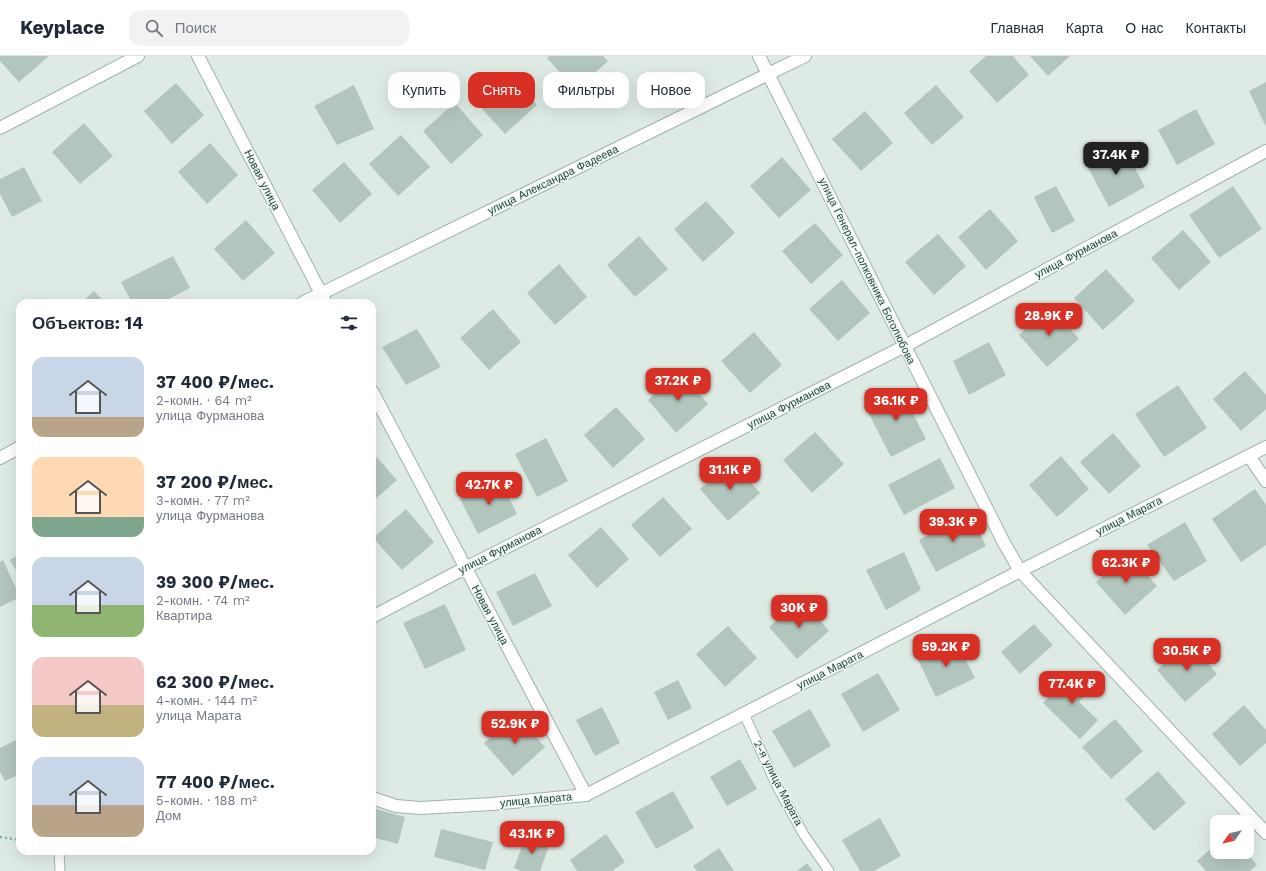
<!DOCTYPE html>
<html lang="ru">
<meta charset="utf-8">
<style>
:root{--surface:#fff;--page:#f2f2f3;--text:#1f2937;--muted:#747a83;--line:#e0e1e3;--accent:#d93025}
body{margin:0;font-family:"Work Sans",sans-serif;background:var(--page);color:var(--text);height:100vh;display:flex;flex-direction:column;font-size:15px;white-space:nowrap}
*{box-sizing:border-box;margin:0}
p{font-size:13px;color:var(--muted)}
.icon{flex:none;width:22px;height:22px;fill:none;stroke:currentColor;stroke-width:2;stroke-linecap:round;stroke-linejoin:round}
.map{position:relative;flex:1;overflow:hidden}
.side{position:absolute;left:16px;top:243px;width:360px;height:556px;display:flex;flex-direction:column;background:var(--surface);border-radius:12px;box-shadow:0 4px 16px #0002}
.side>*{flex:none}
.hud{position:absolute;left:388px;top:16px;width:380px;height:36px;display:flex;gap:8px}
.needle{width:26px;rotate:236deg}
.fabs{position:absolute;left:1210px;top:759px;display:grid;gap:8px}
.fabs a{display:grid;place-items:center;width:44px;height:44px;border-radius:8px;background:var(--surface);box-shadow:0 4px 16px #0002;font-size:20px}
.price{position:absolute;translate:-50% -34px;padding:0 9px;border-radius:8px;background:var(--accent);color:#fff;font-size:13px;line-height:26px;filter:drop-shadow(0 1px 2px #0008)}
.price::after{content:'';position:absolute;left:50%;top:24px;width:12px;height:9px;margin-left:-6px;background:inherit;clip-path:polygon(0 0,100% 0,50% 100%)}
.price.current{background:#222;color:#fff}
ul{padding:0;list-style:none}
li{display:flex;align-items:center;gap:12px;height:100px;padding:0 16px}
li span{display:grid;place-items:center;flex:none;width:112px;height:80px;border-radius:12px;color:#555}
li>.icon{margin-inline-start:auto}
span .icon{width:48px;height:48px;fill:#fffc;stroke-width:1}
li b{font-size:17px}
h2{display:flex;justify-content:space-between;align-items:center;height:48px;padding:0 16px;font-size:17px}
.chip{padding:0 14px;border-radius:12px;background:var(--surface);box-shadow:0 4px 16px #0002;font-size:14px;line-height:36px}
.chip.current{background:var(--accent);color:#fff}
header{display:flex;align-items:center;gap:24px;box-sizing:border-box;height:56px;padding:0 20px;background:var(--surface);border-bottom:1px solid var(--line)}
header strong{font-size:19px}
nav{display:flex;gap:22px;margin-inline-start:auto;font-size:14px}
.search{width:280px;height:36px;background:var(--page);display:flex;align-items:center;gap:10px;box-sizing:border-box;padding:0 14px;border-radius:12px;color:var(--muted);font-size:15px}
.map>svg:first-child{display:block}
.building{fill:#b3c6bd}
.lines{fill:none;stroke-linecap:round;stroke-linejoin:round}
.lane-casing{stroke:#a0b3ab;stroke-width:11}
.street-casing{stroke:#a0b3ab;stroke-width:14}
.path{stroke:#7ab39d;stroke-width:2.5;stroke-dasharray:2 3;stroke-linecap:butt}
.lane{stroke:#fff;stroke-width:9}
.street{stroke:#fff;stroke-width:12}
.labels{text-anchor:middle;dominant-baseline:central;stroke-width:3;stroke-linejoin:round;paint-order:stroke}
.street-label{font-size:11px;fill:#1d3d32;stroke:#eef8f2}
</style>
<header>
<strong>Keyplace</strong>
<div class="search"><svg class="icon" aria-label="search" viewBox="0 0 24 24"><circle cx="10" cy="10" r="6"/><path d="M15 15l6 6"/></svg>Поиск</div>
<nav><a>Главная</a><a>Карта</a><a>О нас</a><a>Контакты</a></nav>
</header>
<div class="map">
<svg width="1266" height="815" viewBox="0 0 1266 815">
<rect width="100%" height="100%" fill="#deebe4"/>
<g class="building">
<path d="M0,0h49l-30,26 -19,-21z"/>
<path d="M549,0h54l5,5 -32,29 -29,-32z"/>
<path d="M986,0h27l16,19 -32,28 -28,-32z"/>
<path d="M1030,0h40l-22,20z"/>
<path d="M508,17l29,32 -32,29 -29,-32z"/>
<path d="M1266,26v45l-17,-36z"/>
<path d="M176,27l28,32 -32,29 -28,-33z"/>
<path d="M354,29l20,44 -37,16 -23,-39z"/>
<path d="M936,29l28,32 -32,28 -28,-32z"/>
<path d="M455,47l28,32 -32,29 -28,-33z"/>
<path d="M1196,53l19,35 -38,21 -19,-35z"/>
<path d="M865,55l28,32 -32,28 -29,-32z"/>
<path d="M84,67l29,33 -33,28 -28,-32z"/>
<path d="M401,79l29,32 -32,29 -29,-32z"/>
<path d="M210,87l28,32 -31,29 -29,-32z"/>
<path d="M1122,88l23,43 -36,20 -23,-43z"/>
<path d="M782,101l29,33 -32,28 -29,-32z"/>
<path d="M344,106l28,32 -32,29 -28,-33z"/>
<path d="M24,111l18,34 -30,16 -12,-23v-15z"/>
<path d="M1056,130l19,35 -23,12 -18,-36z"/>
<path d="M1233,130l29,43 -43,29 -30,-43z"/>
<path d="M706,145l29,32 -32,29 -29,-33z"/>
<path d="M990,153l28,32 -32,29 -28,-33z"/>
<path d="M246,164l29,33 -32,28 -29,-32z"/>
<path d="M815,167l28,32 -32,29 -29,-33z"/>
<path d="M1183,174l28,32 -32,28 -28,-32z"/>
<path d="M938,178l28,32 -32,29 -29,-33z"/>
<path d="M639,180l29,33 -33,28 -28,-32z"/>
<path d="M173,200l17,32 -29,15h-29l-11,-21z"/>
<path d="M559,208l28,33 -32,28 -28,-32z"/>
<path d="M1106,213l29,32 -32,29 -29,-32z"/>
<path d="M842,224l28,33 -32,28 -29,-32z"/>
<path d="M94,235l11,12h-24z"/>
<path d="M1051,251l28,32 -32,28 -28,-32z"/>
<path d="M493,253l28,33 -32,28 -29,-32z"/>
<path d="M417,273l24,38 -35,18 -24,-38z"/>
<path d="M754,276l28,33 -32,28 -29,-32z"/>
<path d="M989,286l17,33 -37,20 -16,-34z"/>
<path d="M1245,315l21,24v14l-25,22 -28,-32z"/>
<path d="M680,316l28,32 -32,29 -28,-33z"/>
<path d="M1178,329l29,43 -43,29 -29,-43z"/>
<path d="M900,332l26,51 -35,18 -26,-51z"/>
<path d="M616,351l29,32 -32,29 -29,-33z"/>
<path d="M815,376l29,32 -32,29 -29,-33z"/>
<path d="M1113,377l28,33 -32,28 -29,-32z"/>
<path d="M546,382l22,43 -31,16 -22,-43z"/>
<path d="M372,396l25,28 -25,22z"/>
<path d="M1061,400l28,33 -32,28 -28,-32z"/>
<path d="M940,402l15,30 -51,27 -16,-30z"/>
<path d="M732,405l28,32 -32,28 -28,-32z"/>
<path d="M499,422l18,36 -39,20 -18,-35z"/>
<path d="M1255,433l11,16v40l-25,17 -29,-43z"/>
<path d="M663,441l29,32 -32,28 -29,-32z"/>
<path d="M406,453l28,33 -32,28 -29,-32z"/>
<path d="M970,458l16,32 -50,26 -17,-32z"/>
<path d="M1185,466l22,39 -33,20 -27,-36z"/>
<path d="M601,471l28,32 -32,29 -29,-33z"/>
<path d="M904,496l17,38 -35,20 -20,-40z"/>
<path d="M20,498v23l-10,-17z"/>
<path d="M1128,498l29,32 -32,29 -29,-33z"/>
<path d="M3,504l17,37 -20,10v-45z"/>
<path d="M535,517l17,33 -39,20 -17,-34z"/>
<path d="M801,542l28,33 -32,28 -28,-32z"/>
<path d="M445,548l21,46 -41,19 -22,-46z"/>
<path d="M1034,568l19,21 -33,29 -19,-22z"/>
<path d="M728,570l29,32 -32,29 -29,-33z"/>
<path d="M955,583l20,39 -39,19 -19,-39z"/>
<path d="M1189,586l28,32 -32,28 -28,-32z"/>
<path d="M1074,615l18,17 -13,14 19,18 -18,19 -37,-36z"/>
<path d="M878,617l22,37 -37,22 -22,-38z"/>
<path d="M678,624l14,28 -24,12 -14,-28z"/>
<path d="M1244,649l22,25v13l-26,23 -28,-32z"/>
<path d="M602,651l18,36 -25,13 -19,-36z"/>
<path d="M810,653l21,37 -37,22 -22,-37z"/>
<path d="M517,659l28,32 -32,29 -29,-33z"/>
<path d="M1115,663l28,32 -32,28 -29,-32z"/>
<path d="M16,684l4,8v26l-15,7 -5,-9v-24z"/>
<path d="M740,703l17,30 -30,17 -17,-29z"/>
<path d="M1158,715l28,32 -32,28 -29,-32z"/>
<path d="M673,735l21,37 -38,21 -21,-37z"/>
<path d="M376,753l29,8 -7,27 -26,-7v-13z"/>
<path d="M880,762l21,38 -27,15h-14l-18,-31z"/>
<path d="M441,773l52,13 -8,28 -51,-13z"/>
<path d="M606,778l19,28 -13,9h-35l-7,-11z"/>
<path d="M526,779l24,8 -10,28h-19l-7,-3z"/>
<path d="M1217,787v9h29l11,13 -7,6h-44l-9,-10z"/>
<path d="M719,792l15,23h-37l-4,-5z"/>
<path d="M807,807l6,8h-16z"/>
</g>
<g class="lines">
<defs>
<g id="lane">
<path d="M744,658l34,74 26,47 25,36"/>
<path d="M59,795l1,20"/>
</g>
<g id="street">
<path d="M198,0l128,247"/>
<path d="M759,0l244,485 17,30 246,262"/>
<path d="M0,72l138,-72"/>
<path d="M302,247l503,-247"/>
<path d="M372,335l214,404"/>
<path d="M1249,400l17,25"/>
<path d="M0,402l20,-11"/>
<path d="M372,561l93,-49 440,-222 361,-195"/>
<path d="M372,742l24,8 24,2 72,-4 94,-9 434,-224 246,-124"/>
</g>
</defs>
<use href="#lane" class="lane-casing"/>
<use href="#street" class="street-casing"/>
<path class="path" d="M0,781l20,3"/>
<use href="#lane" class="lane"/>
<use href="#street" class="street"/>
</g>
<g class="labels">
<g class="street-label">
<text transform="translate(262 124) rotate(63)">Новая улица</text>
<text transform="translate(553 124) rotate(-26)">улица Александра Фадеева</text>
<text transform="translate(1076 198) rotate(-28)">улица Фурманова</text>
<text transform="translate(867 215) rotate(64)">улица Генерал-полковника Боголюбова</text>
<text transform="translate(789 349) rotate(-27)">улица Фурманова</text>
<text transform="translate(1129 460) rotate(-27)">улица Марата</text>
<text transform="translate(500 494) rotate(-27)">улица Фурманова</text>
<text transform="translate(490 559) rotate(62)">Новая улица</text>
<text transform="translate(830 614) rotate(-27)">улица Марата</text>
<text transform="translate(778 727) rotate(63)">2-я улица Марата</text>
<text transform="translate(536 744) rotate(-5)">улица Марата</text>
</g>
</g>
</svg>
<div class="fabs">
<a><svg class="needle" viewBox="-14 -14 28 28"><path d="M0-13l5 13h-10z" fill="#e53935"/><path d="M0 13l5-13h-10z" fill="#747a83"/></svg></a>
</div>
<b class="price current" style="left:1116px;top:120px">37.4K ₽</b>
<b class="price" style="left:1049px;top:281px">28.9K ₽</b>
<b class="price" style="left:678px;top:346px">37.2K ₽</b>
<b class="price" style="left:896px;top:366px">36.1K ₽</b>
<b class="price" style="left:730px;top:435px">31.1K ₽</b>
<b class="price" style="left:489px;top:450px">42.7K ₽</b>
<b class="price" style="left:953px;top:487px">39.3K ₽</b>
<b class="price" style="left:1126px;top:528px">62.3K ₽</b>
<b class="price" style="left:799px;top:573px">30K ₽</b>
<b class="price" style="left:946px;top:612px">59.2K ₽</b>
<b class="price" style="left:1187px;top:616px">30.5K ₽</b>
<b class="price" style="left:1072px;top:649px">77.4K ₽</b>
<b class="price" style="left:515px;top:689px">52.9K ₽</b>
<b class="price" style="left:532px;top:799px">43.1K ₽</b>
<div class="hud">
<a class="chip">Купить</a>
<a class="chip current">Снять</a>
<a class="chip">Фильтры</a>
<a class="chip">Новое</a>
</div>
<section class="side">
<h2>Объектов: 14<svg class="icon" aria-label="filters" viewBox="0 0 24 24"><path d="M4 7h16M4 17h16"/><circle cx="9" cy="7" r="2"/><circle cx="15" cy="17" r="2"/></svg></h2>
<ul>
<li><span style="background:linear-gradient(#c9d6e8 75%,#b9a48a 0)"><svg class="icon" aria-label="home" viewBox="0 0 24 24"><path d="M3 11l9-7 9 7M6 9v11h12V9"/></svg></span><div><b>37 400 ₽/мес.</b><p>2-комн. · 64 m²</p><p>улица Фурманова</p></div></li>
<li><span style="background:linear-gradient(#ffd9b3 75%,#7fa58c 0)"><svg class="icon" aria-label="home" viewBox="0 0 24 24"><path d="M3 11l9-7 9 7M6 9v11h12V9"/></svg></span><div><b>37 200 ₽/мес.</b><p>3-комн. · 77 m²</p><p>улица Фурманова</p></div></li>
<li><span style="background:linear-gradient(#c9d6e8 60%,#8fb573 0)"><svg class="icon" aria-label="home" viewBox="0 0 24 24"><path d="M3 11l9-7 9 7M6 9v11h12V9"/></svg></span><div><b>39 300 ₽/мес.</b><p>2-комн. · 74 m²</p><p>Квартира</p></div></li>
<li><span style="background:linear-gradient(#f6c9c9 60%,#c2b280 0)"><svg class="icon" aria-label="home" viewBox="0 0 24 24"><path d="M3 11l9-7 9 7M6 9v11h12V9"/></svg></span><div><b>62 300 ₽/мес.</b><p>4-комн. · 144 m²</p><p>улица Марата</p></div></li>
<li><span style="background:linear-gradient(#c9d6e8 60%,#b9a48a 0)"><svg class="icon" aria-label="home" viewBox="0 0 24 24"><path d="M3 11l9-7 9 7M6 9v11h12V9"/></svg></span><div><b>77 400 ₽/мес.</b><p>5-комн. · 188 m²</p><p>Дом</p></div></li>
</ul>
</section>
</div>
